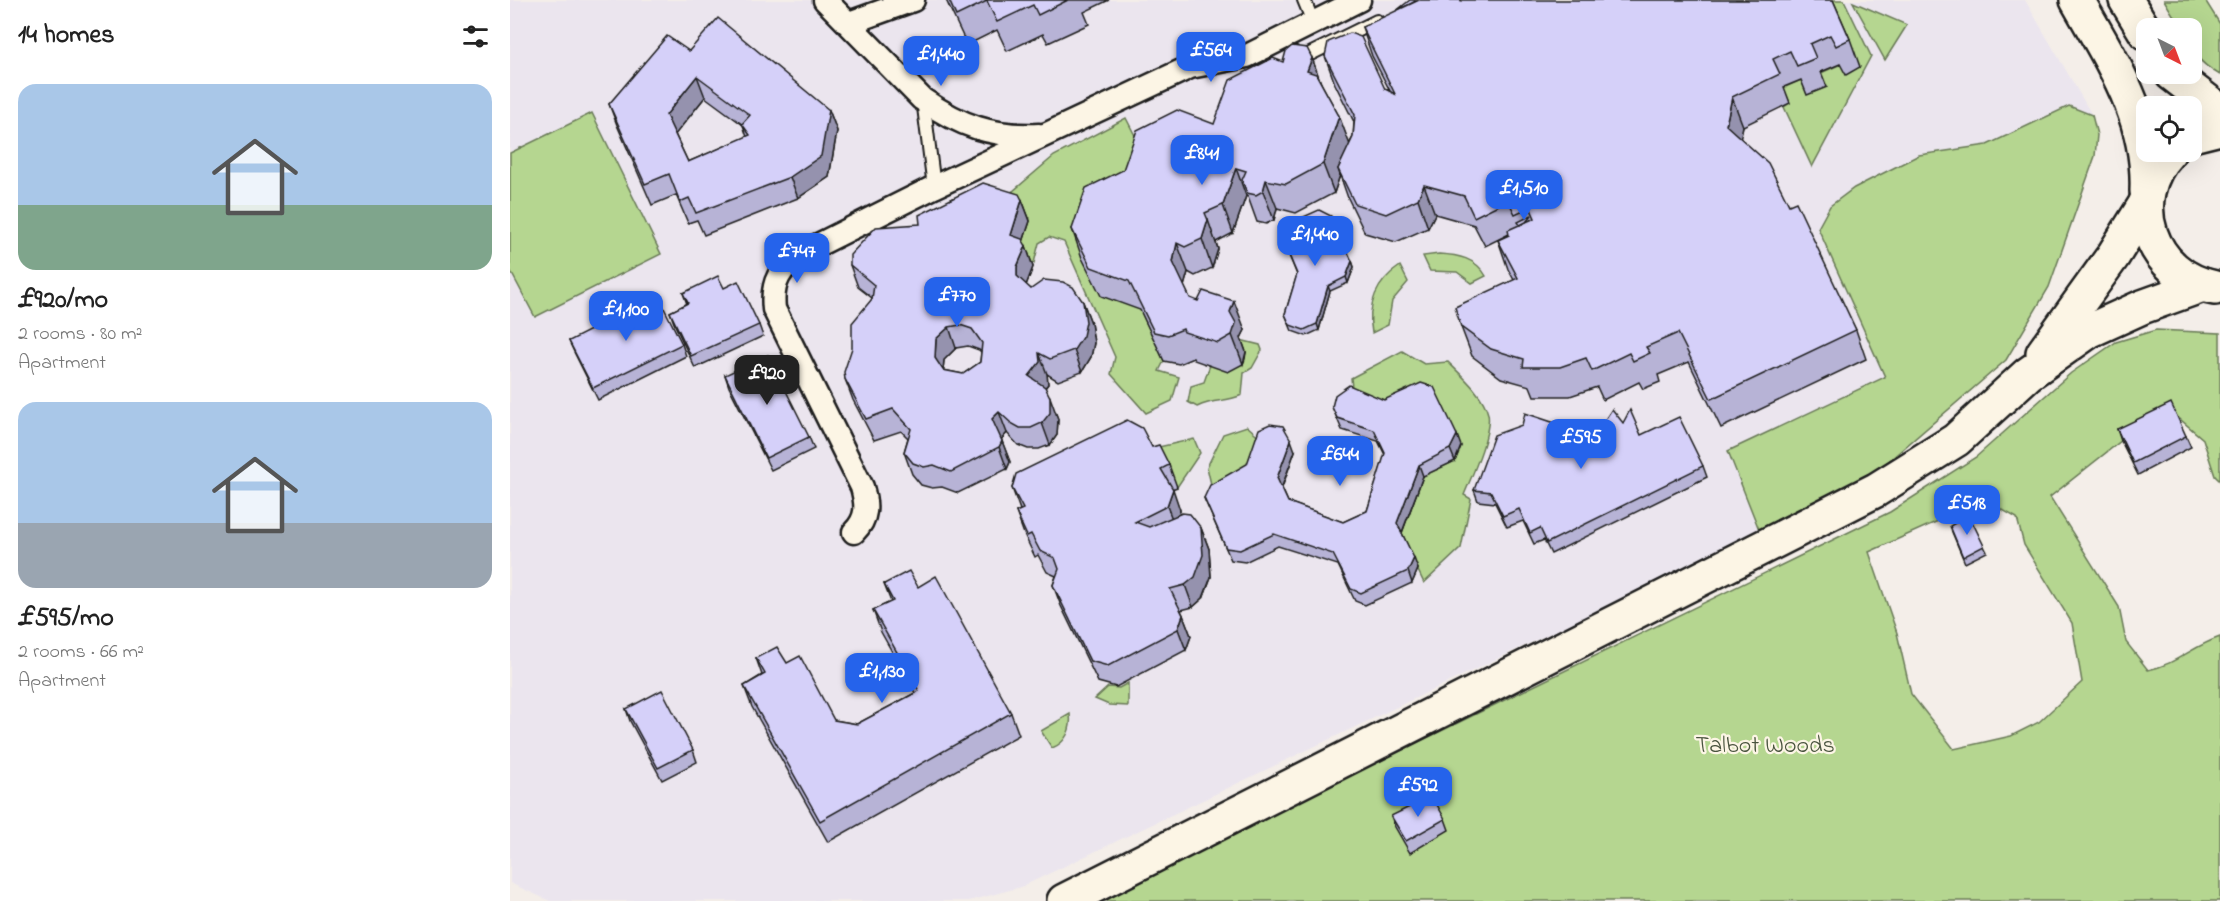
<!DOCTYPE html>
<meta charset="utf-8">
<style>
:root{--surface:#fff;--page:#f2f2f2;--text:#222;--muted:#767676;--accent:#2563eb}
body{margin:0;font-family:"Indie Flower",sans-serif;background:var(--page);color:var(--text);height:100vh;display:flex;flex-direction:column;font-size:22px;white-space:nowrap}
*{box-sizing:border-box;margin:0}
p{font-size:20px;color:var(--muted)}
.icon{flex:none;width:33px;height:33px;fill:none;stroke:currentColor;stroke-width:2;stroke-linecap:round;stroke-linejoin:round}
.map{position:relative;flex:1;overflow:hidden}
.details{display:flex;flex-direction:column;background:var(--surface);width:510px}
.details>*{flex:none}
.needle{width:39px;rotate:138deg}
.buttons{position:absolute;left:1626px;top:18px;display:grid;gap:12px}
.buttons a{display:grid;place-items:center;width:66px;height:66px;border-radius:12px;background:var(--surface);box-shadow:0 6px 24px #0002;font-size:30px}
.price{position:absolute;translate:-50% -51px;padding:0 14px;border-radius:12px;background:var(--accent);color:#fff;font-size:20px;line-height:39px;filter:drop-shadow(0 2px 3px #0008)}
.price::after{content:'';position:absolute;left:50%;top:36px;width:18px;height:14px;margin-left:-9px;background:inherit;clip-path:polygon(0 0,100% 0,50% 100%)}
.price.current{background:#222;color:#fff}
ul{padding:0;list-style:none}
li{display:grid;align-content:center;gap:12px;height:318px;padding:0 18px}
li span{display:grid;place-items:center;height:186px;border-radius:18px;color:#555}
li>.icon{margin-inline-start:auto}
span .icon{width:108px;height:108px;fill:#fffc;stroke-width:1}
li b{font-size:26px}
h2{display:flex;justify-content:space-between;align-items:center;height:72px;padding:0 18px;font-size:26px}
main{display:flex;flex:1;min-height:0}
.map>svg:first-child{display:block}
.built{fill:#ebe5ee}
.green{fill:#b5d690;stroke:#687956;stroke-width:1.5;fill-rule:evenodd}
.lines{fill:none;stroke-linecap:round;stroke-linejoin:round}
.lane-casing{stroke:#1c1c1c;stroke-width:16}
.street-casing{stroke:#1c1c1c;stroke-width:27}
.secondary-casing{stroke:#1c1c1c;stroke-width:38}
.primary-casing{stroke:#1c1c1c;stroke-width:38}
.lane{stroke:#fcf5e5;stroke-width:12}
.street{stroke:#fcf5e5;stroke-width:22}
.secondary{stroke:#fcf5e5;stroke-width:33}
.primary{stroke:#fcf5e5;stroke-width:33}
.wall{fill:#b7b3d6;stroke:#1c1c1c;stroke-width:1.5;fill-rule:evenodd}
.shaded-wall{fill:#9592ae;stroke:#1c1c1c;stroke-width:1.5}
.building{fill:#d5d0f9;stroke:#1c1c1c;stroke-width:1.5;fill-rule:evenodd}
.labels{text-anchor:middle;dominant-baseline:central;stroke-width:4.5;stroke-linejoin:round;paint-order:stroke}
.park-label{font-size:24px;fill:#4a543f;stroke:#fcf5e5}
</style>
<main>
<section class="details">
<h2>14 homes<svg class="icon" aria-label="filters" viewBox="0 0 24 24"><path d="M4 7h16M4 17h16"/><circle cx="9" cy="7" r="2"/><circle cx="15" cy="17" r="2"/></svg></h2>
<ul>
<li><span style="background:linear-gradient(#a9c7e8 65%,#7fa58c 0)"><svg class="icon" aria-label="home" viewBox="0 0 24 24"><path d="M3 11l9-7 9 7M6 9v11h12V9"/></svg></span><div><b>£920/mo</b><p>2 rooms · 80 m²</p><p>Apartment</p></div></li>
<li><span style="background:linear-gradient(#a9c7e8 65%,#9aa5b1 0)"><svg class="icon" aria-label="home" viewBox="0 0 24 24"><path d="M3 11l9-7 9 7M6 9v11h12V9"/></svg></span><div><b>£595/mo</b><p>2 rooms · 66 m²</p><p>Apartment</p></div></li>
</ul>
</section>
<div class="map">
<svg width="1710" height="901" viewBox="0 0 1710 901">
<rect width="100%" height="100%" fill="#f4eee9"/>
<filter id="ink" filterUnits="userSpaceOnUse"><feTurbulence type="fractalNoise" baseFrequency=".0167" numOctaves="2"/><feDisplacementMap in="SourceGraphic" scale="12" xChannelSelector="R" yChannelSelector="G"/><feConvolveMatrix kernelMatrix="1 2 1 2 8 2 1 2 1" color-interpolation-filters="sRGB"/></filter>
<g filter="url(#ink)">
<path class="built" d="M0,0h1515l67,115 5,20 -48,152 -43,73 -137,118 -188,93 -660,316 -52,14h-419l-40,-18z"/>
<g class="green">
<path d="M1318,0h16l27,56 -59,111 -28,-60 6,-4 -7,-15 18,-8 6,14 14,-21 20,-9z"/>
<path d="M1654,0h41l15,24v51c-22,-13 -28,-20 -28,-47h-11z"/>
<path d="M1343,2l54,23 -22,35z"/>
<path d="M1559,106l23,9 5,20 -2,21 -46,131 -43,73 -137,118 -109,54 -32,-81 157,-74 -67,-149 12,-22 24,-18 65,-33 68,-10z"/>
<path d="M82,113l69,141 -126,63 -25,-47v-117z"/>
<path d="M616,118l21,41 -7,151 24,51 -5,10 20,6 -7,24 -26,12 -35,-39 4,-17 -51,-115 -15,-5 -10,6 -5,20 -16,-6 12,-39 -39,-17 22,-10 41,-35z"/>
<path d="M929,254c19,1 37,4 47,22l-14,7 -15,-11 -27,-1 -7,-15z"/>
<path d="M890,266l8,16 -16,19 -4,24 -16,8c-5,-28 4,-51 28,-67z"/>
<path d="M1646,330l64,3v148l-5,-5 -12,-37 -28,-24 -54,26 -71,56 69,110 7,35 22,28c29,-6 43,-23 72,-33v264h-1127l797,-389 86,-55 95,-84 45,-31zM1475,500l32,18 7,27 48,78 10,59 -43,40 -28,14 -57,13 -43,-55 -14,-61 -28,-81z"/>
<path d="M730,340l20,5 2,5 -10,18 -8,5 -2,22c-18,8 -26,3 -45,12l-9,-5 3,-16 13,-4 6,-17 33,-1 3,-12z"/>
<path d="M892,351l22,13 24,-2c13,13 36,33 40,52 4,18 -17,64 -24,81l7,4 -10,49 -37,35 -23,-48 22,-59 32,-15 -67,-50 -35,-14 -2,-19z"/>
<path d="M737,426l16,14 -12,36 -37,21 -7,-30 16,-33z"/>
<path d="M684,439l6,14 -23,34 -10,-20 -17,-18z"/>
<path d="M618,683v23l-19,-1 -14,-6 13,-12 11,1z"/>
<path d="M560,714c2,15 -4,29 -18,34l-11,-17z"/>
</g>
<g class="lines">
<defs>
<g id="lane">
<path d="M794,0l9,22"/>
<path d="M786,61l81,-40"/>
<path d="M413,99l11,88"/>
</g>
<g id="street">
<path d="M315,0l97,99c39,27 70,38 117,36"/>
<path d="M339,23l64,-23"/>
<path d="M344,532c14,-14 13,-27 8,-45l-88,-178c-3,-27 6,-41 28,-56l132,-66 256,-120 57,-11 112,-56"/>
</g>
<g id="secondary">
<path d="M1567,0c35,62 73,118 70,191"/>
<path d="M1616,0l20,33"/>
<path d="M1662,74l48,37"/>
</g>
<g id="primary">
<path d="M1682,135l28,-7"/>
<path d="M1659,152c-45,48 -19,124 46,136"/>
<path d="M1533,353l70,-97 33,-53"/>
<path d="M554,901l812,-411 80,-50 72,-66 61,-43 53,-24 61,-22"/>
</g>
</defs>
<use href="#lane" class="lane-casing"/>
<use href="#street" class="street-casing"/>
<use href="#secondary" class="secondary-casing"/>
<use href="#primary" class="primary-casing"/>
<use href="#lane" class="lane"/>
<use href="#street" class="street"/>
<use href="#secondary" class="secondary"/>
<use href="#primary" class="primary"/>
</g>
<g class="wall">
<path d="M436,0h163l-25,12 5,12 -41,19 -5,-9 -36,17 -10,-21 -30,15z"/>
<path d="M1323,0l17,39 10,28 -14,8 -6,-11 -19,8 6,15 -20,8 -6,-15 -17,7 6,16 -47,23 -3,12 49,67 67,125 10,29 -145,69 -32,-66 -31,13 2,7 -17,7 -4,-7 -36,18 -6,-13 -27,9h-36l-4,-10 -29,-8 -29,-22 -11,-29 53,-47 -6,-11 -10,-29 11,-5v-1l-24,12 -11,-21 -39,-11 -7,14 -32,14 -31,-9 -17,-35 -8,-23 -6,18 -38,20 -19,-5 -3,12 -8,4 -9,-2 -9,-25 -2,-1 -13,37 -17,9 2,7 -6,19 -17,8 -7,-4 -4,14 6,12 55,32 -4,8 5,14 -1,7 -2,5 -15,8 -34,-12 -1,-2 -14,6 -15,-3 -24,-51 -39,-14 -19,-38 -10,-29 51,-59 91,-46 69,-62 29,-4 8,23 19,35 10,28 4,-7 1,-15 -19,-38 -10,-28 65,35 -18,-35 -10,-29 99,-26z"/>
<path d="M179,51l140,59 8,21 -8,46 -31,21 -94,37 -7,-15 -9,3 -12,-28 -24,10 -35,-80 -8,-21zM195,97l38,28 4,12 -59,25 -13,-28z"/>
<path d="M512,200l8,21 -7,21 3,4 7,21 -7,18 5,4 52,13 8,21 3,20 -3,14 -9,15 -24,9 -11,-7 1,10 -3,4 13,31 -1,16 -7,10 -11,4h-11l-10,-4 -11,-12 -6,6 9,23 -3,7 -49,24 -16,-6 -10,1 -11,-3 -9,-11 -8,-22 4,-14 -7,-7 -27,9 -21,-40 -8,-21 27,-81 -14,-11 -8,-22 70,-41zM458,346l11,4 2,2 -1,10 -17,12 -20,-4 1,-10 12,-12z"/>
<path d="M776,248l66,13 2,6 -6,16 -18,8 -11,39 -13,6 -14,-5 -7,-17 12,-39z"/>
<path d="M173,293l76,32 4,11 -68,32 -21,-45 -4,-11 17,-8z"/>
<path d="M59,341l113,3 4,12 -88,44 -24,-48z"/>
<path d="M215,375l84,62 5,12 -43,21 -42,-83z"/>
<path d="M822,407l129,39 -6,15 -32,15 -21,57 16,36 -6,14 -47,22 -10,-4 -17,-36 -60,-19 -33,16 -14,-2 -27,-62 91,-47 -13,37 6,14 55,20 24,-11 18,-56 -7,-14 -36,-11z"/>
<path d="M1113,423l18,12 62,31 4,11 -156,77 -7,-14 -10,4 -11,-23 -16,6 -12,-24 -17,-2 -4,-11z"/>
<path d="M1607,429l69,7 5,11 -53,28 -17,-34z"/>
<path d="M642,447l17,18 8,22 -5,2 8,21 -1,5 22,13 8,21 2,28 -8,21 -10,9 -12,3 10,26 -5,14 -70,37 -18,-5 -37,-76 -8,-21 3,-9 -9,-4 -9,-17 -3,2 -11,-23 -8,-22 4,-2 -8,-22z"/>
<path d="M1442,532l32,14 3,6 -22,11z"/>
<path d="M374,584l34,3 93,126 8,22 -191,107 -76,-135 -8,-21 18,-11 -6,-17 31,5 47,57 23,4 58,-31 -34,-61 -8,-22 18,-8z"/>
<path d="M116,709l67,41 4,12 -35,18 -32,-59z"/>
<path d="M881,816l54,3 4,11 -39,23 -15,-26z"/>
</g>
<g class="shaded-wall">
<path d="M802,58l10,28 -15,-15z"/>
<path d="M187,76l8,21 -31,39 -8,-21z"/>
<path d="M1222,97l11,29 -6,28 -11,-29z"/>
<path d="M319,110l8,21 -8,46 -31,21 -8,-21z"/>
<path d="M829,116l11,29 -12,24 2,6 -6,18 -11,-29z"/>
<path d="M726,168l10,28 -13,37 -10,-28z"/>
<path d="M756,180l11,28 -3,12 -11,-29z"/>
<path d="M914,185l11,29 -7,14 -10,-29z"/>
<path d="M512,200l8,21 -12,36 -7,-22z"/>
<path d="M698,220l10,29 -6,19 -10,-29z"/>
<path d="M667,243l11,29 -5,18 -10,-28z"/>
<path d="M516,246l7,21 -8,21 -8,-12v-9z"/>
<path d="M842,261l2,6 -6,16 -2,-6z"/>
<path d="M818,286l2,5 -11,39 -2,-6z"/>
<path d="M724,301l11,29 -4,8 5,14 -3,12 -11,-29 -2,-23z"/>
<path d="M573,302l8,21 3,20 -3,14 -9,15 -8,-22z"/>
<path d="M439,327l7,21 -12,12 -2,20 -7,-22 1,-19z"/>
<path d="M529,353l8,21 1,10 -11,13 -8,-21z"/>
<path d="M540,397l8,22 -1,16 -7,10 -8,-22z"/>
<path d="M489,412l8,21 -7,8 -8,-22z"/>
<path d="M947,435l4,11 -6,15 -5,-12z"/>
<path d="M781,440l4,11 -14,38 -4,-11z"/>
<path d="M492,441l8,21 -3,7 -8,-22z"/>
<path d="M909,465l4,11 -22,59 -4,-12z"/>
<path d="M663,489l7,21 -5,17 -8,-21z"/>
<path d="M691,528l8,21 2,28 -8,21 -10,9 -8,-22z"/>
<path d="M904,558l4,11 -6,14 -4,-12z"/>
<path d="M673,615l8,21 -5,14 -8,-21z"/>
</g>
<g class="building">
<path d="M439,0h119l-30,15 -5,-10 -36,17 -10,-21 -31,15z"/>
<path d="M900,0h8l-22,11z"/>
<path d="M909,0h42v1l1,-1h371l17,39 -14,7 -6,-11 -20,9 6,14 -19,8 -7,-15 -17,8 7,15 -48,23 -6,28 42,38 21,42 7,-3 60,128 -145,69 -33,-66 -32,14 4,6 -17,8 -4,-8 -37,18 -6,-13 -26,9h-37l1,-8 -33,-10 -30,-22 -6,-20 63,-29 -20,-38 11,-5 -1,-5 27,-12 -5,-11 -15,7 -7,-14 -34,17 -10,-21 -40,-11 -6,14 -32,15 -31,-10 -17,-35 15,-32 2,-22 -30,-59 3,-14 22,-9 11,4 24,52 10,5 -33,-67z"/>
<path d="M208,18l111,92 -8,46 -31,21 -94,36 -7,-15 -9,4 -11,-28 -24,10 -36,-80 58,-68 22,15zM187,76l53,39 -8,9 8,11 -62,27 -22,-47z"/>
<path d="M782,46l15,2 5,10 -5,13 9,3 23,42 -16,48 -37,20 -20,-4 -3,11 -7,4 -9,-2 -5,-13 4,-9 -10,-3 -13,37 -18,8 3,7 -6,19 -17,8 -8,-4 -4,19 17,36 8,3 5,-10 31,10 -4,11 6,11 -4,12 -14,8 -34,-11 -1,-3 -15,6 -14,-3 -25,-51 -38,-14 -19,-38 14,-41 37,-18 14,-40 40,-20 37,14 16,-44 43,-22 10,4 3,-11z"/>
<path d="M473,183l36,11 3,6 -11,35 11,4 4,7 -9,21v9l14,13 13,-9 19,2 10,5 10,15 3,20 -3,14 -9,14 -24,9 -11,-6 1,9 -11,14 16,11 5,10v16l-8,10 -11,5h-11l-9,-5 -12,-11 -7,7 10,22 -3,6 -48,25 -17,-7 -10,2 -11,-4 -9,-11 7,-23 -18,-20 -27,10 -21,-40 -1,-7 8,-24v-25l20,-24 2,-14 -24,-20v-10l26,-28 44,-3 -1,-9zM450,325l12,4 10,14 -2,19 -17,12 -20,-4 -8,-12 1,-19 13,-12z"/>
<path d="M809,210l12,6 21,45 -6,16 -18,9 -11,38 -13,6 -14,-5 -5,-11 12,-40 -11,-26 13,-29z"/>
<path d="M1022,215l-6,7 -6,3 -2,-3z"/>
<path d="M208,276l6,12 14,-7 21,44 -68,31 -21,-44 18,-9 -5,-10z"/>
<path d="M148,296l24,48 -89,44 -24,-47z"/>
<path d="M258,355l41,82 -43,21 -41,-83z"/>
<path d="M911,383l13,4 23,48 -7,14 -31,16 -22,58 17,35 -6,13 -47,22 -10,-4 -18,-35 -59,-20 -34,16 -14,-2 -22,-50 6,-13 37,-21 12,-35 11,-5 13,2 8,14 -14,38 11,24 55,20 24,-11 18,-58 -11,-23 -37,-12 -5,-11 3,-12 14,-10 35,15z"/>
<path d="M1661,403l15,33 -53,27 -16,-34z"/>
<path d="M1102,409l11,14 7,-13 11,25 38,-18 24,49 -156,77 -7,-15 -10,5 -11,-24 -16,7 -12,-24 -17,-2 20,-55 28,-10 3,-12 69,23z"/>
<path d="M617,420l15,8 10,19 7,-2 10,20 -8,4 12,20 -6,17 -32,16 14,5 33,-14 8,1 11,14 2,27 -8,22 -10,8 -15,4 13,26 -5,14 -70,37 -18,-5 -37,-76 6,-16 -4,-11 -15,-7 -9,-17 -4,2 -11,-24 7,-3 -11,-21 4,-14z"/>
<path d="M1459,515l15,31 -21,11 -13,-31z"/>
<path d="M399,571l9,16 18,-11 75,137 -191,108 -76,-135 21,-12 -9,-16 21,-11 10,16 13,-7 34,64 23,4 62,-33 -46,-81 20,-9 -9,-17z"/>
<path d="M152,690l31,60 -35,18 -32,-59z"/>
<path d="M922,796l13,23 -39,22 -15,-25z"/>
</g>
</g>
<g class="labels">
<g class="park-label">
<text x="1255" y="746">Talbot Woods</text>
</g>
</g>
</svg>
<div class="buttons">
<a><svg class="needle" viewBox="-14 -14 28 28"><path d="M0-13l5 13h-10z" fill="#e53935"/><path d="M0 13l5-13h-10z" fill="#767676"/></svg></a>
<a><svg class="icon" aria-label="locate" viewBox="0 0 24 24"><circle cx="12" cy="12" r="6"/><path d="M12 2v4M12 18v4M2 12h4M18 12h4"/></svg></a>
</div>
<b class="price" style="left:701px;top:83px">£564</b>
<b class="price" style="left:431px;top:87px">£1,440</b>
<b class="price" style="left:692px;top:186px">£841</b>
<b class="price" style="left:1014px;top:221px">£1,510</b>
<b class="price" style="left:805px;top:267px">£1,440</b>
<b class="price" style="left:287px;top:284px">£747</b>
<b class="price" style="left:447px;top:328px">£770</b>
<b class="price" style="left:116px;top:342px">£1,100</b>
<b class="price current" style="left:257px;top:406px">£920</b>
<b class="price" style="left:1071px;top:470px">£595</b>
<b class="price" style="left:830px;top:487px">£644</b>
<b class="price" style="left:1457px;top:536px">£518</b>
<b class="price" style="left:372px;top:704px">£1,130</b>
<b class="price" style="left:908px;top:818px">£592</b>
</div>
</main>
